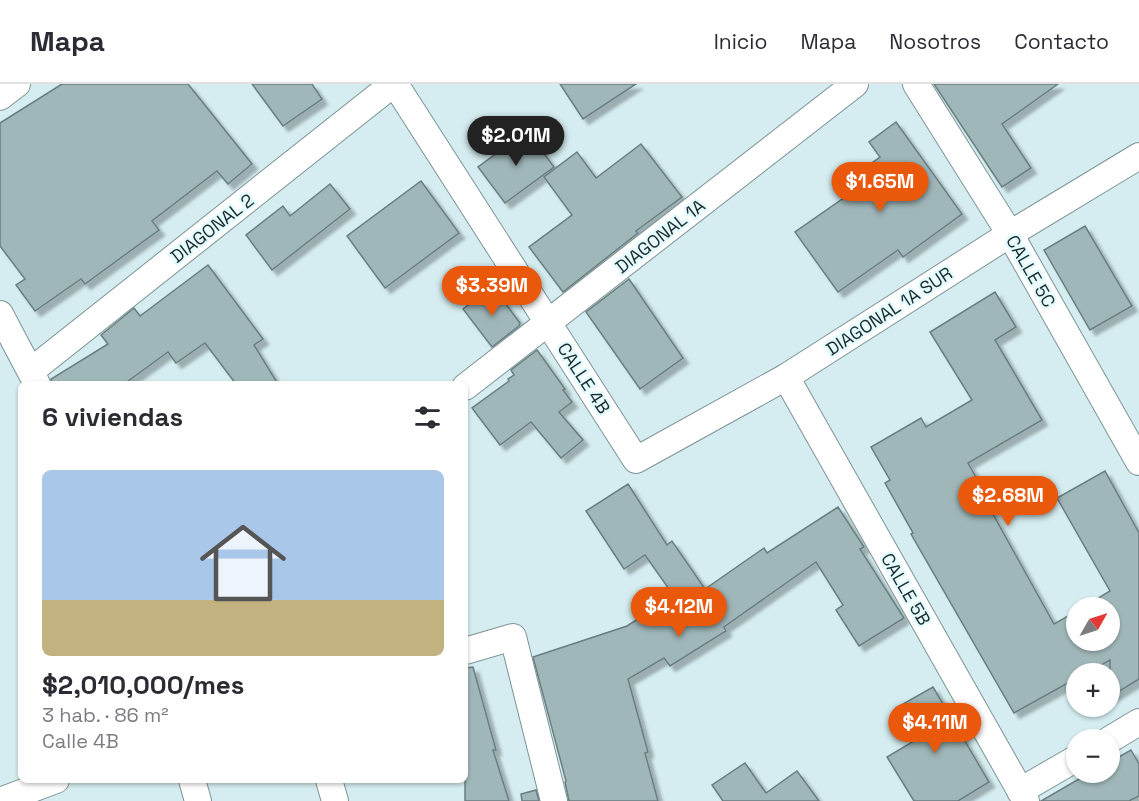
<!DOCTYPE html>
<html lang="es">
<meta charset="utf-8">
<style>
:root{--surface:#fff;--page:#f2f2f3;--text:#2b2b33;--muted:#7c7c81;--line:#e1e1e2;--accent:#ea580c}
body{margin:0;font-family:"Space Grotesk",sans-serif;background:var(--page);color:var(--text);height:100vh;display:flex;flex-direction:column;font-size:22px;white-space:nowrap}
*{box-sizing:border-box;margin:0}
p{font-size:20px;color:var(--muted)}
.icon{flex:none;width:33px;height:33px;fill:none;stroke:currentColor;stroke-width:2;stroke-linecap:round;stroke-linejoin:round}
.map{position:relative;flex:1;overflow:hidden}
.sheet{position:absolute;left:18px;top:297px;width:450px;height:402px;display:flex;flex-direction:column;background:var(--surface);border-radius:9px;box-shadow:0 2px 4px #0004}
.sheet>*{flex:none}
.needle{width:39px;rotate:51deg}
.controls{position:absolute;left:1066px;top:513px;display:grid;gap:12px}
.controls a{display:grid;place-items:center;width:54px;height:54px;border-radius:50%;background:var(--surface);box-shadow:0 2px 4px #0004;font-size:30px}
.price{position:absolute;translate:-50% -51px;padding:0 14px;border-radius:21px;background:var(--accent);color:#fff;font-size:20px;line-height:39px;filter:drop-shadow(0 2px 3px #0008)}
.price::after{content:'';position:absolute;left:50%;top:36px;width:18px;height:14px;margin-left:-9px;background:inherit;clip-path:polygon(0 0,100% 0,50% 100%)}
.price.current{background:#222;color:#fff}
ul{padding:0;list-style:none}
li{display:grid;align-content:center;gap:12px;height:318px;padding:0 24px}
li+li{border-top:2px solid var(--line)}
li span{display:grid;place-items:center;height:186px;border-radius:9px;color:#555}
li>.icon{margin-inline-start:auto}
span .icon{width:108px;height:108px;fill:#fffc;stroke-width:1}
li b{font-size:26px}
h2{display:flex;justify-content:space-between;align-items:center;height:72px;padding:0 24px;font-size:26px}
header{display:flex;align-items:center;gap:36px;box-sizing:border-box;height:84px;padding:0 30px;background:var(--surface);border-bottom:2px solid var(--line)}
header strong{font-size:28px}
nav{display:flex;gap:33px;margin-inline-start:auto;font-size:21px}
.map>svg:first-child{display:block}
.building{fill:#a0b7b9;stroke:#687e80;stroke-width:1.5;filter:url(#shadow)}
.lines{fill:none;stroke-linecap:round;stroke-linejoin:round}
.street-casing{stroke:#7d9496;stroke-width:28}
.street{stroke:#fff;stroke-width:26}
.labels{text-anchor:middle;dominant-baseline:central;stroke-width:5;stroke-linejoin:round;paint-order:stroke}
.street-label{font-size:18px;fill:#1e2829;stroke:#e2fbfe}
</style>
<header>
<strong>Mapa</strong>
<nav><a>Inicio</a><a>Mapa</a><a>Nosotros</a><a>Contacto</a></nav>
</header>
<div class="map">
<svg width="1139" height="717" viewBox="0 0 1139 717">
<defs>
<filter id="shadow"><feDropShadow dx="5.5" dy="5.5" stdDeviation="1.5" flood-color="#0004"/></filter>
</defs>
<rect width="100%" height="100%" fill="#d5edf0"/>
<g class="building">
<path d="M62,0h126l64,80 -24,20 -11,-13 -65,50 7,9 -74,54 -4,-5 -46,32 -19,-26 9,-6 -25,-33v-123z"/>
<path d="M252,0h60l10,15 -39,27z"/>
<path d="M560,0h76l-53,35z"/>
<path d="M934,0h124l-56,40 29,44 -29,19z"/>
<path d="M896,38l66,92 -59,43 -5,-7 -60,42 -43,-60 60,-42 -7,-10 32,-23 -11,-15z"/>
<path d="M527,47l27,36 -49,36 -27,-36z"/>
<path d="M641,60l41,53 -46,34 2,2 -75,59 -34,-45 43,-32 -28,-38 33,-25 19,26z"/>
<path d="M421,97l38,52 -74,55 -38,-52z"/>
<path d="M330,100l20,25 -78,61 -26,-35 37,-29 7,10z"/>
<path d="M1085,142l47,80 -42,24 -46,-80z"/>
<path d="M208,181l55,74 -9,6 24,39h-42l-31,-41 -29,20 -8,-11 -44,32h-72l-1,-5 57,-35 -7,-9 33,-27 6,8z"/>
<path d="M629,195l54,79 -43,31 -54,-77z"/>
<path d="M493,203l27,36 -1,3 -27,21 -29,-38z"/>
<path d="M995,208l21,35 -21,13 47,80 -74,43 14,25 -3,1 75,135 23,-13v29h33v-32h-28l28,-17 -53,-93 48,-27 34,62v146l-29,18v-37l-25,14h-8v4l-63,35 -103,-179 2,-1 -28,-50 5,-3 -19,-33 50,-29 5,9 46,-27 -42,-68z"/>
<path d="M537,266l28,39 -2,1 9,12 -13,10 24,28 -22,18 -30,-36 -31,23 -28,-37 37,-27 -1,-2 6,-4 -3,-5z"/>
<path d="M628,400l39,61 5,-4 33,48 59,-41 3,5 71,-46 26,40 -4,2 44,69 -45,28 -23,-36 7,-5 -27,-43 -92,65 2,4 -56,35 -6,-8 -36,21 20,73 -3,1 13,48h-89l-4,-19 1,-1 -33,-124 94,-31 47,-30 -29,-41 -21,14 -38,-58z"/>
<path d="M473,583l23,83h-3l16,51h-44v-133z"/>
<path d="M933,603l56,95 -31,19h-44l-27,-44 27,-16 -18,-33z"/>
<path d="M1131,666l8,14v32l-10,5h-88l50,-29h19v-10z"/>
<path d="M745,679l21,30 31,-22 22,30h-96l-11,-16z"/>
<path d="M536,706l3,11h-17l-1,-7z"/>
</g>
<g class="lines">
<defs>
<g id="street">
<path d="M395,0l241,376 150,-83 224,-143 129,-78"/>
<path d="M916,0l94,150 129,228"/>
<path d="M0,13l17,-13"/>
<path d="M0,230l37,70"/>
<path d="M31,287l362,-287"/>
<path d="M786,293l240,424"/>
<path d="M465,303l390,-303"/>
<path d="M465,567l48,-14 41,164"/>
<path d="M1109,656l30,-18"/>
<path d="M192,696l6,21"/>
<path d="M329,696l6,21"/>
<path d="M1020,707l57,-33"/>
<path d="M0,717l56,-21"/>
</g>
</defs>
<use href="#street" class="street-casing"/>
<use href="#street" class="street"/>
</g>
<g class="labels">
<g class="street-label">
<text transform="translate(212 144) rotate(-38)">DIAGONAL 2</text>
<text transform="translate(660 152) rotate(-38)">DIAGONAL 1A</text>
<text transform="translate(1031 187) rotate(60)">CALLE 5C</text>
<text transform="translate(889 227) rotate(-33)">DIAGONAL 1A SUR</text>
<text transform="translate(584 294) rotate(57)">CALLE 4B</text>
<text transform="translate(906 505) rotate(60)">CALLE 5B</text>
</g>
</g>
</svg>
<div class="controls">
<a><svg class="needle" viewBox="-14 -14 28 28"><path d="M0-13l5 13h-10z" fill="#e53935"/><path d="M0 13l5-13h-10z" fill="#7c7c81"/></svg></a>
<a>+</a>
<a>−</a>
</div>
<b class="price current" style="left:516px;top:83px">$2.01M</b>
<b class="price" style="left:880px;top:129px">$1.65M</b>
<b class="price" style="left:492px;top:233px">$3.39M</b>
<b class="price" style="left:1008px;top:443px">$2.68M</b>
<b class="price" style="left:679px;top:554px">$4.12M</b>
<b class="price" style="left:935px;top:670px">$4.11M</b>
<section class="sheet">
<h2>6 viviendas<svg class="icon" aria-label="filters" viewBox="0 0 24 24"><path d="M4 7h16M4 17h16"/><circle cx="9" cy="7" r="2"/><circle cx="15" cy="17" r="2"/></svg></h2>
<ul>
<li><span style="background:linear-gradient(#a9c7e8 70%,#c2b280 0)"><svg class="icon" aria-label="home" viewBox="0 0 24 24"><path d="M3 11l9-7 9 7M6 9v11h12V9"/></svg></span><div><b>$2,010,000/mes</b><p>3 hab. · 86 m²</p><p>Calle 4B</p></div></li>
</ul>
</section>
</div>
